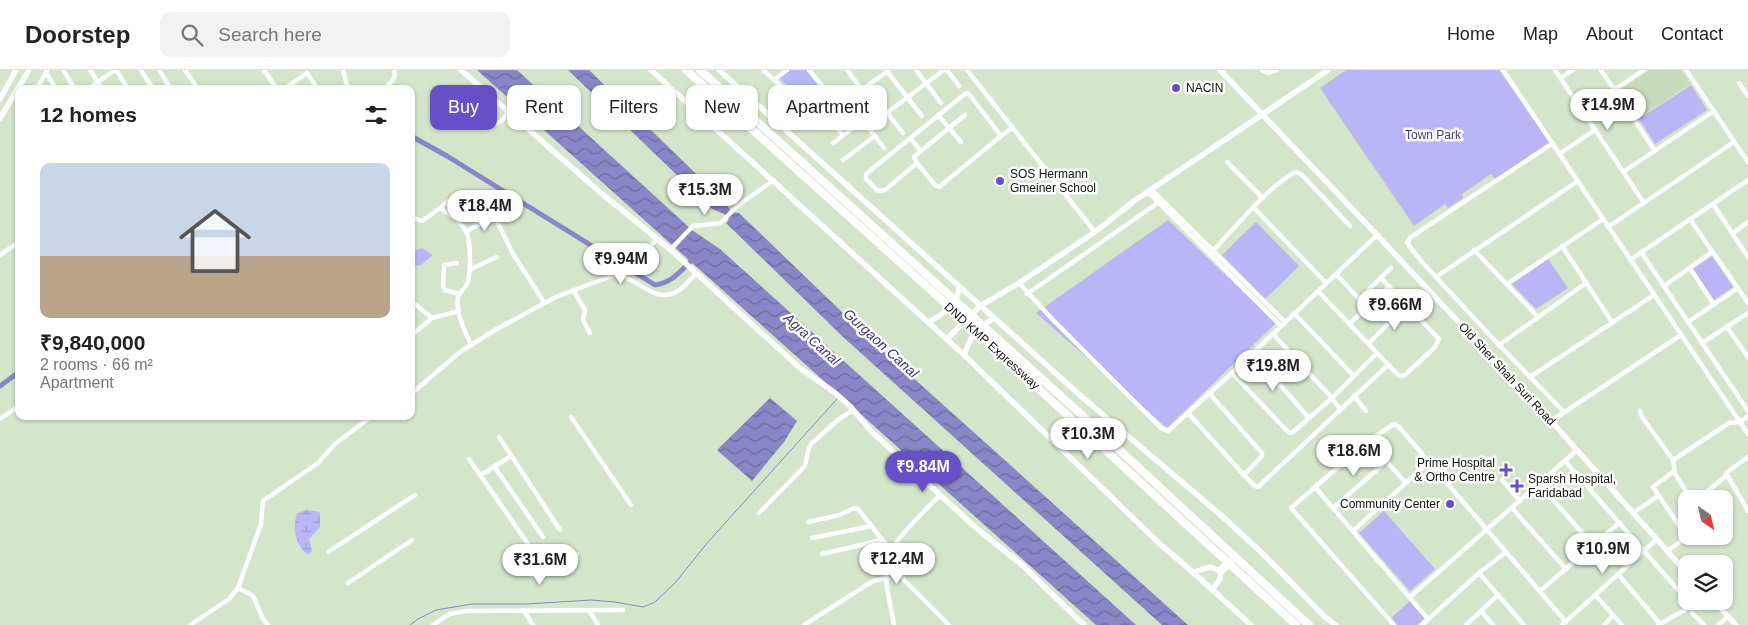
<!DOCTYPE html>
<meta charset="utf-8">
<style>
:root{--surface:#fff;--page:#f2f2f2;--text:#222;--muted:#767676;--line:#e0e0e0;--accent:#664fc9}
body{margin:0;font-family:Helvetica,sans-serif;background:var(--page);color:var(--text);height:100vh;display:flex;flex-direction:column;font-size:19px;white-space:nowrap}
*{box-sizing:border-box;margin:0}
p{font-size:16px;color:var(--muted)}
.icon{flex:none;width:28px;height:28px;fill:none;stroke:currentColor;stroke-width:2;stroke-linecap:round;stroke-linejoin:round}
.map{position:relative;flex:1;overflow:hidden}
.side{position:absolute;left:15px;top:15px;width:400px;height:335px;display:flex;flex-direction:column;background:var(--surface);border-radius:10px;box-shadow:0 1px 4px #0004}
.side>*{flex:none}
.hud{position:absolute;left:430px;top:15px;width:475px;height:45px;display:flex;gap:10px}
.needle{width:32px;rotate:146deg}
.buttons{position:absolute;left:1678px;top:420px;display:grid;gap:10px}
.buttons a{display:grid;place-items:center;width:55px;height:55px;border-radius:10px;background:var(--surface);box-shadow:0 1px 4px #0004;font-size:25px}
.price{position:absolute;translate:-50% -42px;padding:0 11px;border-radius:18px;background:#fff;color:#222;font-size:16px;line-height:32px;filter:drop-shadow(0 1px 2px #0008)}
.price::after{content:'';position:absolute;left:50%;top:30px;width:15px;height:11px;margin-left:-8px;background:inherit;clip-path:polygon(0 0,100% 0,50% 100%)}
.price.on{background:var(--accent);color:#fff}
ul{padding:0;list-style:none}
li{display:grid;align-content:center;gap:10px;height:265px;padding:0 25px}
li span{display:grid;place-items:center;height:155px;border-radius:10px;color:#555}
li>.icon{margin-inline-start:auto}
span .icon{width:90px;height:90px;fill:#fffc;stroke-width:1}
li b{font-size:21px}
h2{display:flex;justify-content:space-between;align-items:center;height:60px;padding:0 25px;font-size:21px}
.pill{padding:0 18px;border-radius:10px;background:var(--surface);box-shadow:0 1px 4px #0004;font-size:18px;line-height:45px}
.pill.on{background:var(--accent);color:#fff}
header{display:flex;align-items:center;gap:30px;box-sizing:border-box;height:70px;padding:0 25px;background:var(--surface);border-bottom:1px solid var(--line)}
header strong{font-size:24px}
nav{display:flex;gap:28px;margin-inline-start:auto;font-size:18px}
.search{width:350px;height:45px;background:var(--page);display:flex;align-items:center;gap:12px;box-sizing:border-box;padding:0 18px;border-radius:10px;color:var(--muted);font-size:19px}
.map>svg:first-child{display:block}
.built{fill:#c6dbb9}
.wetland{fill:url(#wetland-marsh)}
.green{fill:#b9b5f6}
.water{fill:url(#water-waves)}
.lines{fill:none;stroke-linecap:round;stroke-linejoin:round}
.stream{stroke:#8a85c7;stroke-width:1}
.canal{stroke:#8a85c7;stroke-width:5}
.minor{stroke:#fff;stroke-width:4.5}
.tertiary{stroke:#fff;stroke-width:5.5}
.trunk{stroke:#fff;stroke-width:8}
.poi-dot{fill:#664fc9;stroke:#fff;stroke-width:2}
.labels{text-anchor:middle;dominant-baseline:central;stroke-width:5;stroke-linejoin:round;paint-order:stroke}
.poi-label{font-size:12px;fill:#0c1208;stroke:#fff;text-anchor:start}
.park-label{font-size:12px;fill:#453886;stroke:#fff}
.street-label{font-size:12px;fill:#0c1208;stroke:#fff}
.water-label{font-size:14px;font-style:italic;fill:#3e307e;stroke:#fff}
</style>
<header>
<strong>Doorstep</strong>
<div class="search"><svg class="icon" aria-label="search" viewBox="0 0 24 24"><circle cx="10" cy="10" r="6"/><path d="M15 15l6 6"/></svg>Search here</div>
<nav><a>Home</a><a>Map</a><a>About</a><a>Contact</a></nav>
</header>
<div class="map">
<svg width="1748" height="555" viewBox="0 0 1748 555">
<defs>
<pattern id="wetland-marsh" width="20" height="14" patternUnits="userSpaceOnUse" patternTransform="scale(1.25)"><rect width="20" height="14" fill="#b9b5f6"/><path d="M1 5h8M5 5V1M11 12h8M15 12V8" fill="none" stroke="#9e9bd1"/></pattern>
<pattern id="water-waves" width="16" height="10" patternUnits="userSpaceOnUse" patternTransform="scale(1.25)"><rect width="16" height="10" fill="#8a85c7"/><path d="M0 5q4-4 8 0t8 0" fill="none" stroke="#6f6ba0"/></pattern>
</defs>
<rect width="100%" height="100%" fill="#d4e5c9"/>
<path class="built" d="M1650,0h31l9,14 -52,34 -18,-28z"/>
<path class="wetland" d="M307,440l9,1 4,2v14l-11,12 3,12 -4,4c-13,-11 -16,-26 -11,-42z"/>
<g class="green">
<path d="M789,0h17l27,35 -14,10 -40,-37z"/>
<path d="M1346,0h153l51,73 -55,36 -4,-5 -29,20 1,4 -15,10 -3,-4 -31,22 -94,-138z"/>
<path d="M1691,15l16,25 -52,34 -16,-25z"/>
<path d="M1168,150l108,103 -109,105 -131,-115z"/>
<path d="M1256,152l43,44 -34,33 -43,-44z"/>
<path d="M422,178l11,7 -12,10 -10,1v-13z"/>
<path d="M1712,186l21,31 -19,13 -21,-31z"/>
<path d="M1548,189l20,29 -32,21 -24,-25z"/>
<path d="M1384,441l51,58 -25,22 -51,-58z"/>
<path d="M1410,531l15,17 -8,7h-20l-6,-7z"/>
</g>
<g class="water">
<path d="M477,0h40l175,160 28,19 416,376h-40z"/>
<path d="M568,0h21l132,128 11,14 7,1 131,126 318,286h-26l-320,-289 -116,-113 3,-3 -5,-6 -12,-5z"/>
<path d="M770,328l27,23 -13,21 -32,39 -35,-31z"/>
</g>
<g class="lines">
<path class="stream" d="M410,555l8,-6 18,-9 36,-6h54l65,-4 24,2 28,5 12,-5 20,-19 33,-41 129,-143"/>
<g class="canal">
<path d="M411,66l36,20 208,129c19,-3 26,-15 40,-28"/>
<path d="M0,316l19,-14"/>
</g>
<g class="minor">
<path d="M63,0l12,19"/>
<path d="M90,0l12,19"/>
<path d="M116,0l12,19"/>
<path d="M141,0l12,19"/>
<path d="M159,0l12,19"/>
<path d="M185,0l13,19"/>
<path d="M264,0l13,19"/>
<path d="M343,0l5,19"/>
<path d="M763,0l57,51 69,-51"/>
<path d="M809,0l31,37"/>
<path d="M847,0l15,20"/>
<path d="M916,0l25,33"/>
<path d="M947,0l12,16"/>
<path d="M967,0l128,162"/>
<path d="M1262,0l6,3 9,-3"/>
<path d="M1503,0l245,364"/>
<path d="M1555,0l89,133"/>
<path d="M1601,0l54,81"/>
<path d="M1686,0l62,92"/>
<path d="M46,2l10,17"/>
<path d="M889,4l33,42"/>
<path d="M1561,8l12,-8"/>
<path d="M774,10l13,-10"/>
<path d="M1739,13l9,13"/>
<path d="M37,19l10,-19"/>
<path d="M88,19l27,-19"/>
<path d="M284,19l23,-16 11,16"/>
<path d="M384,19l9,-9 2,-5 -1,-5"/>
<path d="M1614,20l30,-20"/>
<path d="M870,21l33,42"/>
<path d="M849,36l12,16 7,5 76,-57"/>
<path d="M938,45l23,27"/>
<path d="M830,50l13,15"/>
<path d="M868,57l16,21"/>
<path d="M485,58l17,-7 6,-9"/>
<path d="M1001,66l12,-9"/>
<path d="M910,68l11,13 -7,6 3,6 -32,27 -7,1 -12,-12v-5l100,-81 3,1 32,42 -62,51 -4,-2 -18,-22"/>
<path d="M833,73l28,-21"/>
<path d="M1553,73l-142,94 -4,6 15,19 77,83 65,67"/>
<path d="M921,81l44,-36"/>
<path d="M1559,84l36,-24"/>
<path d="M843,90l32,-24"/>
<path d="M1227,92l36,36"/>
<path d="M1623,102l91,-61"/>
<path d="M1152,120l133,132"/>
<path d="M1148,122l133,134"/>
<path d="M1713,134l35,53"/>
<path d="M440,138l8,-7 11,-2 36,18 18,37 31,48"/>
<path d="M1254,138l72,75"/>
<path d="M411,147l11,4 18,-13c9,5 21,15 26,23 5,10 5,39 2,50 -1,7 -8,9 -10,16 -3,15 7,34 13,48"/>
<path d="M1690,149l58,84"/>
<path d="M1608,157l126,-85"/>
<path d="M466,162l13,-8 11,-10"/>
<path d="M1733,163l15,-11"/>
<path d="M1562,176l50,76"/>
<path d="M670,180l23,-24 28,-3 16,-17 37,-26"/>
<path d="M1474,180l64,67"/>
<path d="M1641,182l107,159"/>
<path d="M1210,184c20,-21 61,-71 86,-82l6,3 48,51"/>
<path d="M0,185l19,-13"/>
<path d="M1630,190l118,-80"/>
<path d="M457,193l-13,2 -1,21 2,4 14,4"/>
<path d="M1690,198l24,37"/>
<path d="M471,199l26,-12"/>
<path d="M1336,204l23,25 32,-31"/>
<path d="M622,205l35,-36"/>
<path d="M1436,207l142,-96"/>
<path d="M1019,213l34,37 108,108 7,3 64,-58 145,-138"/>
<path d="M1507,214l96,-65"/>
<path d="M1664,216l48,-34"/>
<path d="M573,220l12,20 -2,10 7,13"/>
<path d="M1318,221l80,84 3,1 4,-1 30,-28 4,-8 -58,-61"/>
<path d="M1027,224l132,-92"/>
<path d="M411,231l21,17 27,-7"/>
<path d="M1294,243l60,63"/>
<path d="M1688,252l50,-34"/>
<path d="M1349,254l40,-37"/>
<path d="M1727,257l21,30"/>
<path d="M411,266l21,-18"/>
<path d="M1702,273l46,-30"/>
<path d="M1368,274l39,-39"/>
<path d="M1499,275l87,-62"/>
<path d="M1252,283l57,65"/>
<path d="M1232,303l57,60 4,-1 39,-34 -59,-64"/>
<path d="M1530,307l124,-82"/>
<path d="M1209,323l53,60v3l-18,19"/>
<path d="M411,324l49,-42 35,-22 61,-33 61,-23c20,4 38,30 59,18 8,-4 14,-13 21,-19"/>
<path d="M1354,326l12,15"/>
<path d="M1340,339l-8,-11 45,-45"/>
<path d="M1640,341l2,6 31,43 2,14 16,25"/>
<path d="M1188,343l56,62 11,11 3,1 130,-122"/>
<path d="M571,347l60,88"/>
<path d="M0,349l19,-13"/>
<path d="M1551,351l130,-86"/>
<path d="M499,367l61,93"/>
<path d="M1368,371l38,42"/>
<path d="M1748,387l-22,16 22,38"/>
<path d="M469,389l59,85"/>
<path d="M1673,390l56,-37 11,-1 8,-6"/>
<path d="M1565,391l121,138"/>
<path d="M494,396l49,71"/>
<path d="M1674,401l-21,16 33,49"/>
<path d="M481,405l30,-19"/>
<path d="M1502,410l18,21"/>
<path d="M1539,414l54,61"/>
<path d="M1315,417l113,132"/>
<path d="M1698,429l28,-23"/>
<path d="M1333,438l54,-47"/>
<path d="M1512,438l54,61"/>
<path d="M759,443l45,-46c4,-7 2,-16 7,-23l28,-25 14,-9"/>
<path d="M1633,443l25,-17"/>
<path d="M808,452l31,-7 15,-7 4,1 26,33 15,10 4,27 46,46"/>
<path d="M1353,461l76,-69"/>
<path d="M812,468l60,-12"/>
<path d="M516,480l15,25 6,2 40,-23"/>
<path d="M1667,481l20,-14"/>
<path d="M328,482l87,-57"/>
<path d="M822,484l60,-14"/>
<path d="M1479,503l45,52"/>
<path d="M1618,504l42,50"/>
<path d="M348,513l64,-43"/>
<path d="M238,518l15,8 10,23 5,6"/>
<path d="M1540,521l79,-68"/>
<path d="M1595,525l27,30"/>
<path d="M1410,527l167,-147"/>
<path d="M589,540l9,15"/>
<path d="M524,541l9,14"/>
<path d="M1481,541l12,14"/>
<path d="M1692,543l12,12"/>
<path d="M190,555l39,-26 9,-11 23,-64 2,-23 55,-38 17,-19 37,-28"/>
<path d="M433,555l16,-11 18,-3 156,-1"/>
<path d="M804,555l69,-44 14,-3"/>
<path d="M894,555c-3,-20 -10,-42 -8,-61 2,-20 40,-54 54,-69"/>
<path d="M1394,555l-103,-117 77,-67 26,-17 5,3 167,195"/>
<path d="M1422,555l57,-52 27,-21"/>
<path d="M1466,555l32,-30"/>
<path d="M1562,555l95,-86"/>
<path d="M1604,555l9,-9"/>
<path d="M1658,555l27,-15 4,-6 -1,-3"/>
<path d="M1718,555l10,-8"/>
</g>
<g class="tertiary">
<path d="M461,0l140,123 71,58 129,118 33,23 15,13 23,27 29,27 74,68 47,38 62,60"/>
<path d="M651,0l313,285 198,191c31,25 59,52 89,79"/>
<path d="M719,0l363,327 141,120 40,37 62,63 11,8"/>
<path d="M1220,0l157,165 174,186 135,151"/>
<path d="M0,29l16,-29"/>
<path d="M0,48l29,-48"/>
<path d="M928,252c13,-6 31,-18 31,-35"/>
<path d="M947,269l33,-33 39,-23 76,-51 39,-31 194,-131"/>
<path d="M964,285c7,-20 12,-25 30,-37"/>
<path d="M1194,502l16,-5 11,4 -1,8 -8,11"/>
<path d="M1714,531l22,24"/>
</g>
<g class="trunk">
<path d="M686,0l258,232 352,323"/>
<path d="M700,0l373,337 236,218"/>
<path d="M1221,501l8,-9"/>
</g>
</g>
<g class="poi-dot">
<circle cx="1176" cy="18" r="5"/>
<circle cx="1000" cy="111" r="5"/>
<path d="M1503.5 392.5h5v5h5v5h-5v5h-5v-5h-5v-5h5z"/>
<path d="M1514.5 408.5h5v5h5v5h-5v5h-5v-5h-5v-5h5z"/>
<circle cx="1450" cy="434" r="5"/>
</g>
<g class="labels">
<g class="poi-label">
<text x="1186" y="18">NACIN</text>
<text x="1010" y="104">SOS Hermann<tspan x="1010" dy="14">Gmeiner School</tspan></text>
<text x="1495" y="393" text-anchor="end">Prime Hospital<tspan x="1495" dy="14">&amp; Ortho Centre</tspan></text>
<text x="1528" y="409">Sparsh Hospital,<tspan x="1528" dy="14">Faridabad</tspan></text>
<text x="1440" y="434" text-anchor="end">Community Center</text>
</g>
<g class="park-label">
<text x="1433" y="65">Town Park</text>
</g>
<g class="street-label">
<text transform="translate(992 276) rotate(42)">DND KMP Expressway</text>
<text transform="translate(1507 304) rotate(47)">Old Sher Shah Suri Road</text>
</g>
<g class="water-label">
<text transform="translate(812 269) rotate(42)">Agra Canal</text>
<text transform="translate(881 273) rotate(42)">Gurgaon Canal</text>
</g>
</g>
</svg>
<div class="buttons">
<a><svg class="needle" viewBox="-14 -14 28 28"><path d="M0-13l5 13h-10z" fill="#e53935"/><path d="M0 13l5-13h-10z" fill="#767676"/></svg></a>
<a><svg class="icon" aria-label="layers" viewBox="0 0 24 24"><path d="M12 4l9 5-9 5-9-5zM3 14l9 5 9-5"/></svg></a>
</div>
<b class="price" style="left:1608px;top:61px">₹14.9M</b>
<b class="price" style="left:705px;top:146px">₹15.3M</b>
<b class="price" style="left:485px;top:162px">₹18.4M</b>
<b class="price" style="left:621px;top:215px">₹9.94M</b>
<b class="price" style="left:1395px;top:261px">₹9.66M</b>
<b class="price" style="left:1273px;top:322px">₹19.8M</b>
<b class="price" style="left:1088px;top:390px">₹10.3M</b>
<b class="price" style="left:1354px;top:407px">₹18.6M</b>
<b class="price on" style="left:923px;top:423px">₹9.84M</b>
<b class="price" style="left:1603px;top:505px">₹10.9M</b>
<b class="price" style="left:897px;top:515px">₹12.4M</b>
<b class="price" style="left:540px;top:516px">₹31.6M</b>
<div class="hud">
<a class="pill on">Buy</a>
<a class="pill">Rent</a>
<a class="pill">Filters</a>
<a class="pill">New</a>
<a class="pill">Apartment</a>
</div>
<section class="side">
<h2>12 homes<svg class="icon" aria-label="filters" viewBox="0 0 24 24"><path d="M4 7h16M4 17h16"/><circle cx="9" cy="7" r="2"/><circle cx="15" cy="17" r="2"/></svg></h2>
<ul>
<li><span style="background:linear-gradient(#c9d6e8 60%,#b9a48a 0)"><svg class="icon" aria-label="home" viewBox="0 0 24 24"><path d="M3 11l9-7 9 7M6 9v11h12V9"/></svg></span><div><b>₹9,840,000</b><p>2 rooms · 66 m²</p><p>Apartment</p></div></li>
</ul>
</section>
</div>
